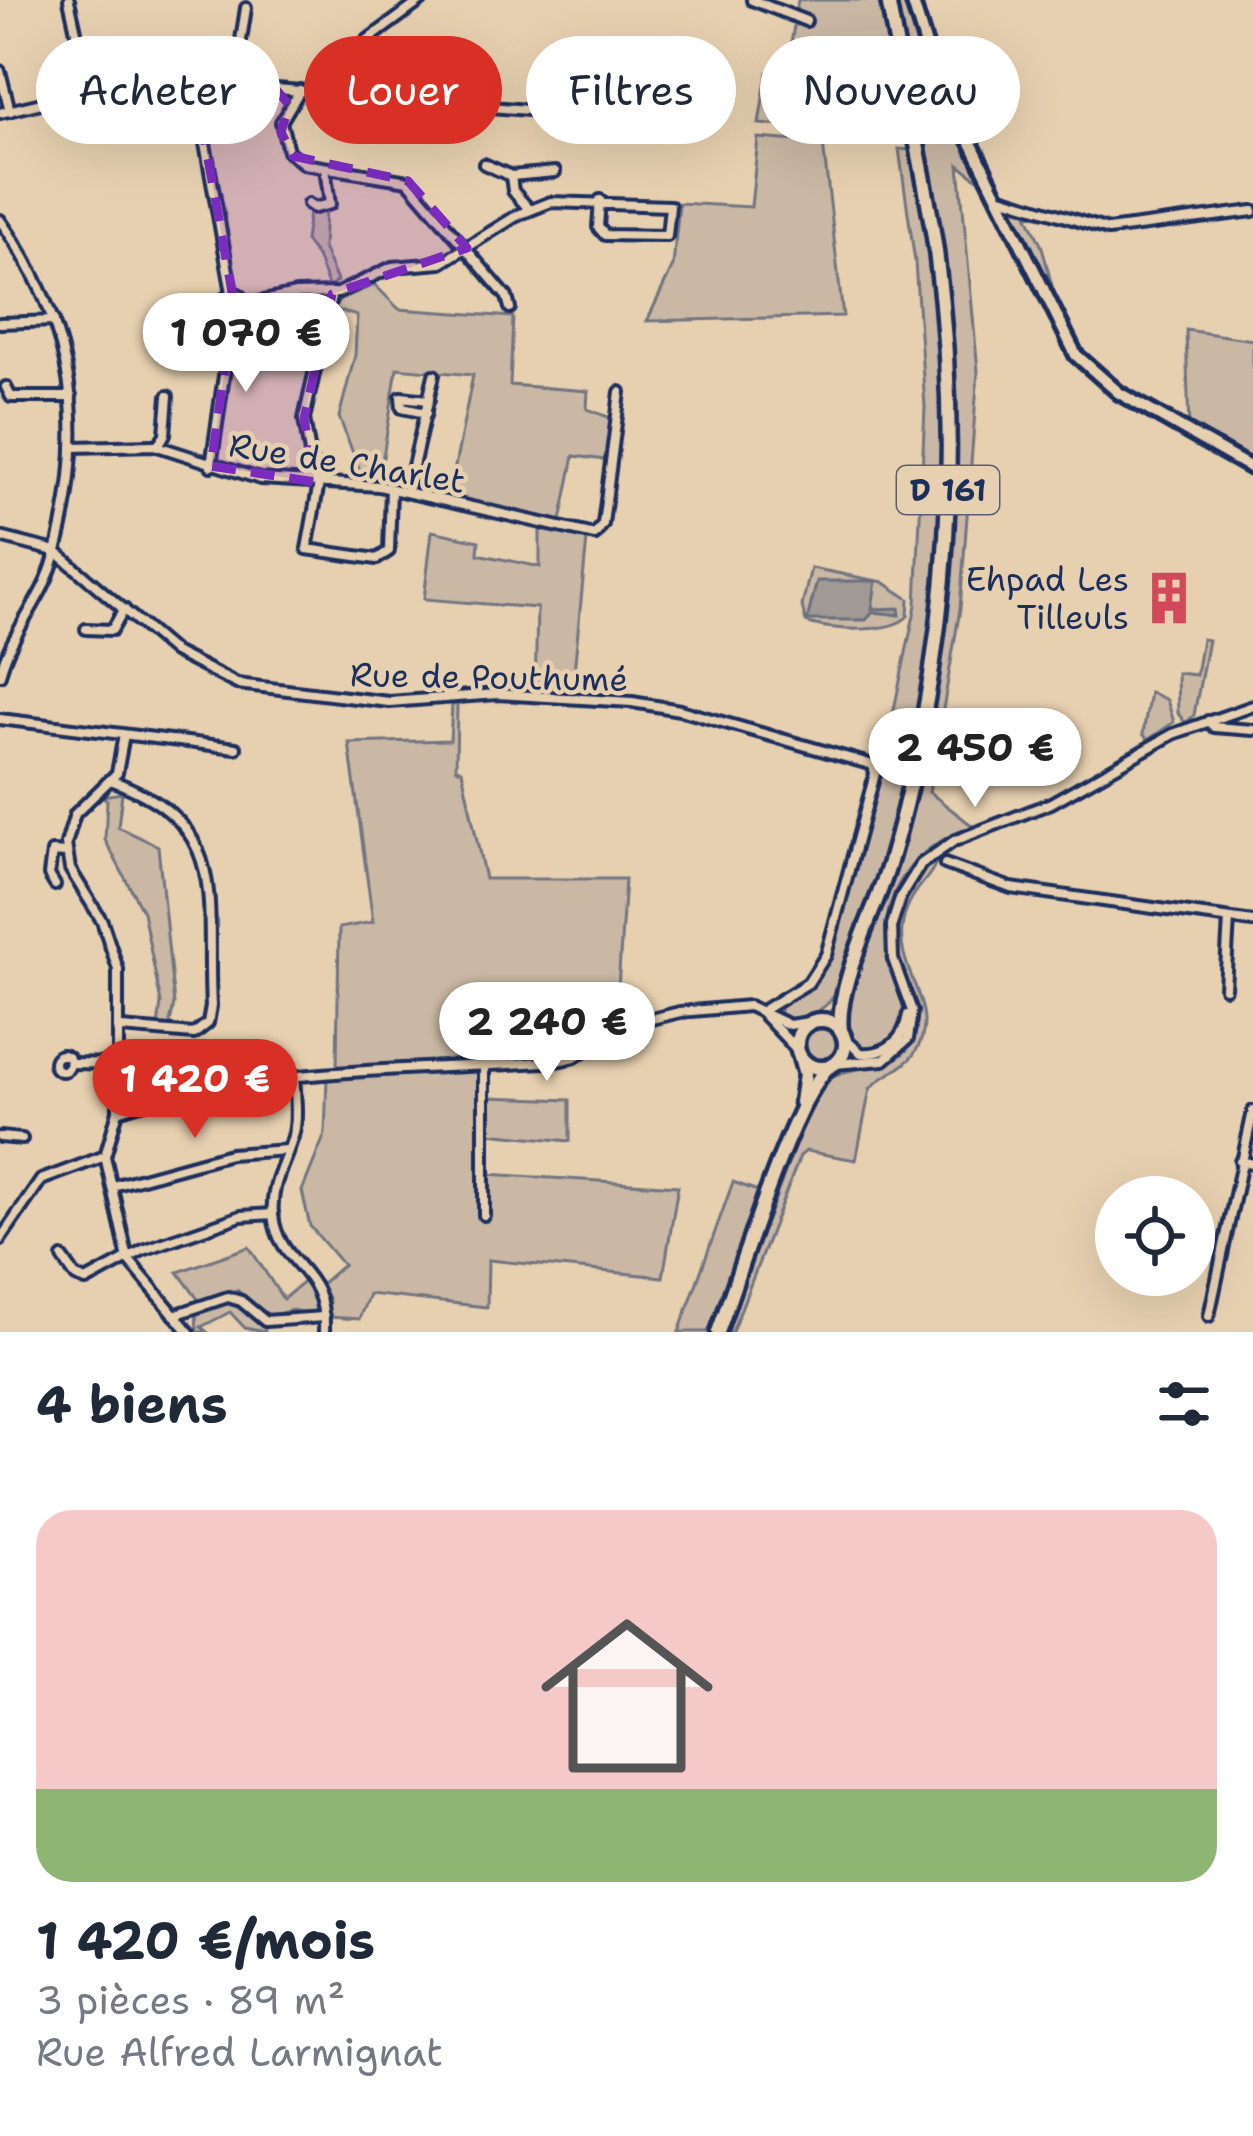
<!DOCTYPE html>
<html lang="fr">
<meta charset="utf-8">
<style>
:root{--surface:#fff;--page:#f6f6f7;--text:#1f2937;--muted:#747a83;--line:#e0e1e3;--accent:#d93025}
body{margin:0;font-family:"Shantell Sans",sans-serif;background:var(--page);color:var(--text);height:100vh;display:flex;flex-direction:column;font-size:45px;white-space:nowrap}
*{box-sizing:border-box;margin:0}
p{font-size:39px;color:var(--muted)}
.icon{flex:none;width:66px;height:66px;fill:none;stroke:currentColor;stroke-width:2;stroke-linecap:round;stroke-linejoin:round}
.map{position:relative;height:1332px;overflow:hidden}
.side{display:flex;flex-direction:column;background:var(--surface);flex:1}
.side>*{flex:none}
.hud{position:absolute;left:36px;top:36px;width:1182px;height:108px;display:flex;gap:24px}
.fabs{position:absolute;left:1095px;top:1176px;display:grid;gap:24px}
.fabs a{display:grid;place-items:center;width:120px;height:120px;border-radius:50%;background:var(--surface);box-shadow:0 12px 48px #0002;font-size:60px}
.price{position:absolute;translate:-50% -102px;padding:0 27px;border-radius:42px;background:#fff;color:#222;font-size:39px;line-height:78px;filter:drop-shadow(0 3px 6px #0008)}
.price::after{content:'';position:absolute;left:50%;top:72px;width:36px;height:27px;margin-left:-18px;background:inherit;clip-path:polygon(0 0,100% 0,50% 100%)}
.price.active{background:var(--accent);color:#fff}
ul{padding:0;list-style:none}
li{display:grid;align-content:center;gap:24px;height:636px;padding:0 36px}
li+li{border-top:3px solid var(--line)}
li span{display:grid;place-items:center;height:372px;border-radius:36px;color:#555}
li>.icon{margin-inline-start:auto}
span .icon{width:216px;height:216px;fill:#fffc;stroke-width:1}
li b{font-size:51px}
h2{display:flex;justify-content:space-between;align-items:center;height:144px;padding:0 36px;font-size:51px}
.chip{padding:0 42px;border-radius:54px;background:var(--surface);box-shadow:0 12px 48px #0002;font-size:42px;line-height:108px}
.chip.active{background:var(--accent);color:#fff}
.map>svg:first-child{display:block}
.green{fill:#cab8a4;stroke:#727481;stroke-width:3}
.water{fill:#a19994;stroke:#6b6f7e;stroke-width:3}
.lines{fill:none;stroke-linecap:round;stroke-linejoin:round}
.street-casing{stroke:#1b2f5e;stroke-width:16}
.secondary-casing{stroke:#1b2f5e;stroke-width:20}
.primary-casing{stroke:#1b2f5e;stroke-width:21}
.street{stroke:#e7d0b0;stroke-width:8}
.secondary{stroke:#e7d0b0;stroke-width:10}
.primary{stroke:#e7d0b0;stroke-width:12}
.marked{fill:#7b2cbf;fill-opacity:0.2;stroke:#7b2cbf;stroke-width:9;stroke-dasharray:24 15;stroke-linejoin:round}
.labels{text-anchor:middle;dominant-baseline:central;stroke-width:9;stroke-linejoin:round;paint-order:stroke}
.shield{fill:#e7d0b0;stroke:#585f77;stroke-width:3}
.shield-label{font-size:30px;font-weight:bold;fill:#1b2f5e}
.street-label{font-size:33px;fill:#1b2f5e;stroke:#e7d0b0}
.poi-label{font-size:33px;fill:#1b2f5e;stroke:#e7d0b0;text-anchor:end}
</style>
<div class="map">
<svg width="1253" height="1332" viewBox="0 0 1253 1332">
<rect width="100%" height="100%" fill="#e7d0b0"/>
<filter id="ink" filterUnits="userSpaceOnUse"><feTurbulence type="fractalNoise" baseFrequency=".00833" numOctaves="2"/><feDisplacementMap in="SourceGraphic" scale="24" xChannelSelector="R" yChannelSelector="G"/><feConvolveMatrix kernelMatrix="1 2 1 2 8 2 1 2 1" color-interpolation-filters="sRGB"/></filter>
<g filter="url(#ink)">
<g class="green">
<path d="M798,0h83l28,136 -150,-12 8,-51 19,2z"/>
<path d="M894,0h13l17,59 62,126 -27,-20 19,206 -18,238 -31,183 45,35c-61,18 -97,68 -86,130 3,18 16,35 15,53 0,21 -14,35 -33,39l-17,-7c-3,-13 -9,-22 -7,-35 8,-44 33,-86 46,-129 24,-80 42,-164 52,-248 27,-215 -7,-420 -50,-630z"/>
<path d="M758,138l65,5 20,173 -196,5 26,-55 6,-63 72,4z"/>
<path d="M899,149l13,1c44,241 40,485 -31,721 -11,36 -29,109 -55,134 -8,8 -23,11 -33,15l-13,-4v-12l35,-24 17,-30 48,-174 36,-171 9,-198 -10,-145z"/>
<path d="M1007,202l45,17 -25,-5 15,33 16,62z"/>
<path d="M325,209l-2,39 14,33 -8,7 -12,-31 -12,-16 4,-29z"/>
<path d="M375,285l24,24 114,8 -3,68 78,6 -1,18 32,12 -6,40 -39,-5 -15,75 -111,-29 25,-127 -76,-7 -18,114 -15,-1 -25,-64 16,-62 2,-39 -23,-7 6,-10z"/>
<path d="M1186,330l67,10v122l-64,-31z"/>
<path d="M540,530l47,9 -15,154 -37,-2 2,-83 -113,-9 8,-68 47,10 -1,13 62,13z"/>
<path d="M811,568l72,14 26,17 -1,17c-17,18 -79,15 -102,6l-4,-16z"/>
<path d="M1202,639l6,1 -14,75 -8,8 -8,-10 -1,-40 19,2z"/>
<path d="M1150,692l17,8 7,22 -26,18 -5,-6z"/>
<path d="M457,704l-1,64 6,2 23,109h140l-10,156 -40,27 -88,7 1,28 82,3v41l-83,-8v41l191,12 -15,91 -175,-17 -1,47 -118,-13 -10,25 -31,-2 1,-17 -8,-16 22,-19 -33,-39 -8,-35 23,-57 2,-56 10,-9 2,-141 34,-6 -24,-179 101,-3 2,-35z"/>
<path d="M122,793l-4,34 40,19 16,158 -4,19 8,7 -20,-3 3,-24 -18,-91 -38,-72 2,-40 -5,-4z"/>
<path d="M938,856c-5,25 -32,33 -36,73 -5,45 42,81 12,125 -11,16 -32,20 -44,35l-14,71 -50,-9 -6,5 -68,176h-7l88,-234c31,-49 71,-12 100,-56 11,-30 -4,-46 -13,-73 -15,-43 7,-85 38,-113z"/>
<circle cx="821" cy="1044" r="20"/>
<path d="M733,1182l30,11 -52,139h-32z"/>
<path d="M249,1247l34,52 23,-19 15,24 -10,10 -19,-4 -26,7 -29,-27 -37,12 -22,-30z"/>
<path d="M228,1301l37,23v8l-20,-4 -15,-16 -29,15 6,5h-10l-1,-21z"/>
</g>
<path class="water" d="M817,581h59l-4,28 27,-1 1,7 -27,-3 -7,8h-59z"/>
<g class="lines">
<defs>
<g id="street">
<path d="M69,0l20,90"/>
<path d="M752,0l54,21"/>
<path d="M0,71l10,40"/>
<path d="M194,82l38,211"/>
<path d="M234,85l12,-77"/>
<path d="M300,90l-19,32 7,29 16,13 104,17 99,116 3,11"/>
<path d="M308,91l12,-16 102,-75"/>
<path d="M0,113l146,-35 560,47"/>
<path d="M484,164l27,12 44,-4"/>
<path d="M511,176l2,15 16,18"/>
<path d="M998,196l110,34 145,-19"/>
<path d="M308,204l6,4 16,-4 -5,-36"/>
<path d="M0,220c76,107 89,213 54,339 -11,41 -44,74 -54,116"/>
<circle cx="234" cy="303" r="10"/>
<path d="M244,305l52,-11 42,-1 54,-26 49,-4 77,-48 33,-13 119,4 -3,30 -62,-1 -7,-8 2,-27"/>
<path d="M0,323l54,-2"/>
<path d="M6,387l5,10h60"/>
<path d="M426,413l-24,-5 -1,-11 28,3"/>
<path d="M158,446l7,-12 3,-38"/>
<path d="M74,447l80,-2 106,34 119,7 216,49 8,-11 17,-132"/>
<path d="M211,466l22,-153"/>
<path d="M315,482l-11,-63 28,-126"/>
<path d="M319,483l-12,66 70,10 12,-8 2,-62"/>
<path d="M407,492l27,-117"/>
<path d="M0,537l55,14 119,101 63,32 152,18 108,-8 135,8 48,8 193,55 2,9 -49,181 -18,28 -46,28"/>
<path d="M86,629l26,1 12,-21"/>
<path d="M0,719l236,29"/>
<path d="M1208,721l6,6 39,3"/>
<path d="M113,781c119,45 92,116 98,225l-3,17 -14,11 -73,-6"/>
<path d="M945,864l66,24 242,34"/>
<path d="M55,885l-6,-10 3,-23 14,1"/>
<path d="M1225,988l4,-69"/>
<path d="M762,1013l36,38"/>
<path d="M845,1039l16,14c26,2 43,-13 47,-38"/>
<circle cx="62" cy="1063" r="8"/>
<path d="M70,1063l50,1"/>
<path d="M834,1064l50,-4 24,-21 4,-28 -19,-52 -1,-34 9,-29 20,-32 33,-23 97,-38 122,-69 80,-28"/>
<path d="M294,1076c1,18 4,40 0,57 -8,30 -24,50 -21,82 6,53 54,51 51,117"/>
<path d="M118,1111v-142l-16,-48 -32,-52 -4,-25 9,-30 42,-41 7,-38"/>
<path d="M0,1137l22,2"/>
<path d="M105,1156l23,103 61,73"/>
<path d="M1240,1161l13,3"/>
<path d="M113,1186l117,-32 57,-4"/>
<path d="M484,1215v-150"/>
<path d="M0,1240l41,-60 64,-24 13,-45c142,-46 292,-39 439,-50l18,-4 44,-30 61,-15 69,-6 40,19 20,-3"/>
<path d="M63,1258l13,19 10,4 57,-31 98,-34 32,-2"/>
<path d="M174,1315l54,-18 13,4 24,20 59,-4"/>
<path d="M1209,1316l44,-205"/>
</g>
<path id="secondary" d="M912,0l19,62 145,293 43,38 134,76"/>
<g id="primary">
<circle cx="821" cy="1044" r="24"/>
<path d="M841,1030c-6,-42 35,-121 48,-165 19,-64 33,-130 43,-196 21,-138 22,-280 4,-418 -12,-85 -33,-167 -48,-251"/>
<path d="M800,1057l5,17 -4,28"/>
<path d="M718,1332c22,-59 72,-227 111,-266"/>
</g>
</defs>
<use href="#street" class="street-casing"/>
<use href="#secondary" class="secondary-casing"/>
<use href="#primary" class="primary-casing"/>
<use href="#street" class="street"/>
<use href="#secondary" class="secondary"/>
<use href="#primary" class="primary"/>
</g>
</g>
<path class="marked" d="M194,81l81,7 14,17 -8,27 12,24 115,25 59,67 -135,46 -28,125 11,63 -104,-16 23,-163z"/>
<defs>
<symbol id="building-bare" viewBox="-9 -9 18 18"><path d="M-4-6H4V6H1V3H-1V6H-4ZM-2.5-4.3h1.7v1.8h-1.7ZM.8-4.3h1.7v1.8H.8ZM-2.5-1h1.7V.8h-1.7ZM.8-1h1.7V.8H.8Z" fill="#d1495b" stroke="#e7d0b0" stroke-width="2.5" paint-order="stroke"/></symbol>
</defs>
<g fill-rule="evenodd">
<use href="#building-bare" x="1131" y="560" width="76" height="76"/>
</g>
<g class="labels">
<rect class="shield" x="897" y="466" width="102" height="48" rx="9"/>
<g class="shield-label">
<text x="948" y="490">D 161</text>
</g>
<g class="street-label">
<text transform="translate(347 463) rotate(9)">Rue de Charlet</text>
<text transform="translate(489 677) rotate(1)">Rue de Pouthumé</text>
</g>
<g class="poi-label">
<text x="1129" y="579">Ehpad Les<tspan x="1129" dy="38">Tilleuls</tspan></text>
</g>
</g>
</svg>
<div class="fabs">
<a><svg class="icon" aria-label="locate" viewBox="0 0 24 24"><circle cx="12" cy="12" r="6"/><path d="M12 2v4M12 18v4M2 12h4M18 12h4"/></svg></a>
</div>
<b class="price" style="left:246px;top:395px">1 070 €</b>
<b class="price" style="left:975px;top:810px">2 450 €</b>
<b class="price" style="left:547px;top:1084px">2 240 €</b>
<b class="price active" style="left:195px;top:1141px">1 420 €</b>
<div class="hud">
<a class="chip">Acheter</a>
<a class="chip active">Louer</a>
<a class="chip">Filtres</a>
<a class="chip">Nouveau</a>
</div>
</div>
<section class="side">
<h2>4 biens<svg class="icon" aria-label="filters" viewBox="0 0 24 24"><path d="M4 7h16M4 17h16"/><circle cx="9" cy="7" r="2"/><circle cx="15" cy="17" r="2"/></svg></h2>
<ul>
<li><span style="background:linear-gradient(#f6c9c9 75%,#8fb573 0)"><svg class="icon" aria-label="home" viewBox="0 0 24 24"><path d="M3 11l9-7 9 7M6 9v11h12V9"/></svg></span><div><b>1 420 €/mois</b><p>3 pièces · 89 m²</p><p>Rue Alfred Larmignat</p></div></li>
</ul>
</section>
